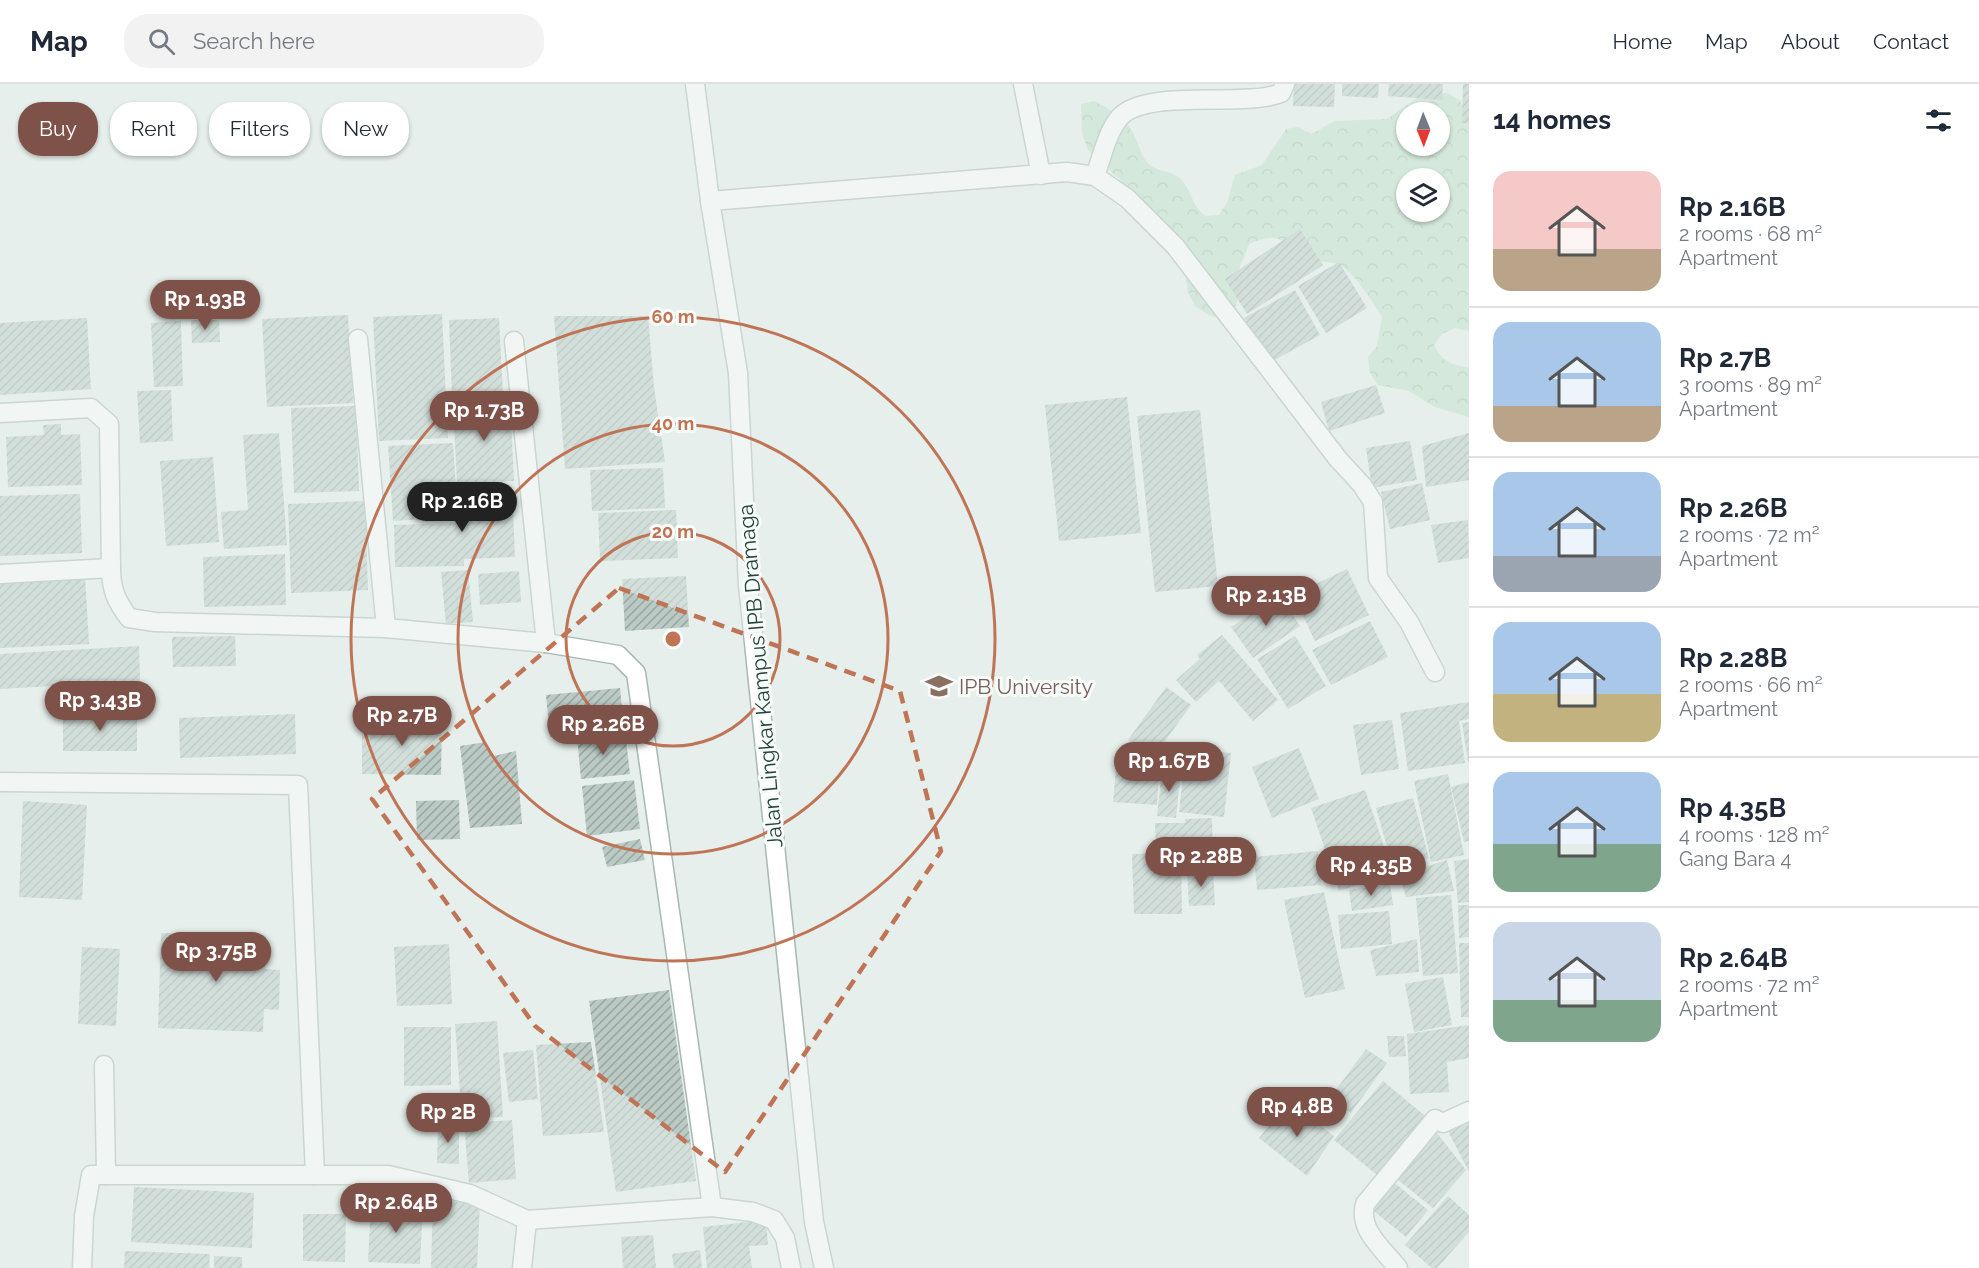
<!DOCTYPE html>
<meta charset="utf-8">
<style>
:root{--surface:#fff;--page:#f2f2f3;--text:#1f2937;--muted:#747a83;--line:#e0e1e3;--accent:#7f5249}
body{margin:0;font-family:Raleway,sans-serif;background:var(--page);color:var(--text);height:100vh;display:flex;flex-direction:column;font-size:22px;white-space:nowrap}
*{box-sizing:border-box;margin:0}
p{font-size:20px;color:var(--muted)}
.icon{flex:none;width:33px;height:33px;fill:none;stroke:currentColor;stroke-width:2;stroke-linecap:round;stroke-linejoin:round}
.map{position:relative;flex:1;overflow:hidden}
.side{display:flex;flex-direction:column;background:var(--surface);width:510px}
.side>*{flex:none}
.top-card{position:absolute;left:18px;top:18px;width:570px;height:54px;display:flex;gap:12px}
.needle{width:39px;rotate:179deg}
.tools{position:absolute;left:1396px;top:18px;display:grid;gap:12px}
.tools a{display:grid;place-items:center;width:54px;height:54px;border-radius:50%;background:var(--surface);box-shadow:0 2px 4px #0004;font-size:30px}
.price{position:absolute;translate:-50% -51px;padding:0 14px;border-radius:21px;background:var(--accent);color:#fff;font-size:20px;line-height:39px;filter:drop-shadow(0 2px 3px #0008)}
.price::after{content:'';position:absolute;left:50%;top:36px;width:18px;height:14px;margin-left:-9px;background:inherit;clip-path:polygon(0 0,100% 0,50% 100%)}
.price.on{background:#222;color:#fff}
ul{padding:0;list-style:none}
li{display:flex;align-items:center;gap:18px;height:150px;padding:0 24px}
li+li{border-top:2px solid var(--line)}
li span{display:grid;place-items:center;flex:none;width:168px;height:120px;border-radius:18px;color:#555}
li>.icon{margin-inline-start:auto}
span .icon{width:72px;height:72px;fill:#fffc;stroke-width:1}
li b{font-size:26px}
h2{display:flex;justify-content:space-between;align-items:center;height:72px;padding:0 24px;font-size:26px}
.chip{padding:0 21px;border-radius:24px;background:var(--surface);box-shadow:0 2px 4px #0004;font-size:21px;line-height:54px}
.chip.on{background:var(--accent);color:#fff}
header{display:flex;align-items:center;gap:36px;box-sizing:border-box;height:84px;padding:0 30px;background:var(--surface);border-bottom:2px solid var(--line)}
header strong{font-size:28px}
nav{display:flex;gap:33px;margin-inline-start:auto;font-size:21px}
.search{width:420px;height:54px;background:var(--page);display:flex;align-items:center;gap:15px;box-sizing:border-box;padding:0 21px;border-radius:24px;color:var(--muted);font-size:22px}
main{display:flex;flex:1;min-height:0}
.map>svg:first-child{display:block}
.forest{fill:url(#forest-crowns);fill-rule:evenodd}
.building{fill:url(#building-hatch)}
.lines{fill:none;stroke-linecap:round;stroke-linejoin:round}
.minor-casing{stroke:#a8b8b2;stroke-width:21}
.minor{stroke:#fff;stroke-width:18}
.marked{fill:none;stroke:#c07456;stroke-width:4.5;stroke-dasharray:12 8;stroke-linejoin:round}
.ring{fill:none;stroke:#c07456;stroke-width:3}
.labels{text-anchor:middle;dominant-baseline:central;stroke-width:6;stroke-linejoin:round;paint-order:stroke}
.street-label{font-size:21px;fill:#24423a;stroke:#f7fbf9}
.education-label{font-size:21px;fill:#785e54;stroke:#f7fbf9;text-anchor:start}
.centre{fill:#c07456;stroke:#f7fbf9;stroke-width:3}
.ring-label{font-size:18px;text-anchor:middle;font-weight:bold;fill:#c07456;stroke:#f7fbf9;stroke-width:6;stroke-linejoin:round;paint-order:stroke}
</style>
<header>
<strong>Map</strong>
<div class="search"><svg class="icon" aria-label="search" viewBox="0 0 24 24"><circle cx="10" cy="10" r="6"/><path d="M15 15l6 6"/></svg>Search here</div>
<nav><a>Home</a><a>Map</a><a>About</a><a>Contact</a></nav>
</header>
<main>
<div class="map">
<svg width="1469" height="1184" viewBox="0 0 1469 1184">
<defs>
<pattern id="forest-crowns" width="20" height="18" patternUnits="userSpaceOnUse" patternTransform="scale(1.5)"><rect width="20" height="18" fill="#bfe0c8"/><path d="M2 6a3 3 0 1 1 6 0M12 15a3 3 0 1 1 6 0" fill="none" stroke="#a4c1ad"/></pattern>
<pattern id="building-hatch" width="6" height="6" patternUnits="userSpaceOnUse" patternTransform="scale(1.5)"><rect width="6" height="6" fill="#bbcac4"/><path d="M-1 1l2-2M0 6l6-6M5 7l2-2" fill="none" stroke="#98a6a0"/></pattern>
</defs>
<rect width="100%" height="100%" fill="#e6efeb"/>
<path class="forest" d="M1433,9h14l13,7 9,21v210l-14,-3 -13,6 -8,11c9,18 18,19 35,23v49l-34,-10 -26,-16 -31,-6 -8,-12 -2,-16 9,-11 5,-29c-8,-14 -27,-42 -40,-51 -9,-6 -22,-2 -31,-8 -26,-15 -31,-28 -62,-14l-10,25 -1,29 -4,14 -11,8 -14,-5 -14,-9 -7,-14 -5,-29 -50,-71 -45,-42 -6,-17 -1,-29 13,-3c15,7 30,17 39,32 6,10 8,26 18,33 11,7 23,4 32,16 10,12 9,25 23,34l13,-1 8,-12 8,-28 27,-10 24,-36 12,-2 13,7 24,-13 52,-2 34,-24zM1407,28h33v34h-33zM1407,94h33v34h-33z"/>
<g class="building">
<path d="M1294,0h41l-1,23 -41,-1z"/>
<path d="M1342,0h37l-1,14 -36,-2z"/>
<path d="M1389,0h54l-1,16 -54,-4z"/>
<path d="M1463,0h6v39h-7z"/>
<path d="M1300,145l23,36 -76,49 -22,-35z"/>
<path d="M1339,178l28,46 -41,25 -28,-47z"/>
<path d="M1295,206l25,45 -51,28 -25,-45z"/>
<path d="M442,230l6,124 -69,3 -6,-124z"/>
<path d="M348,231l5,88 -86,4 -5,-88z"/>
<path d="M554,232h94l6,71 11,75 -100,7z"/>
<path d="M87,234l4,71 -91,6v-72z"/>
<path d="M499,234l4,77 -51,3 -3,-78z"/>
<path d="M191,236h28l1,22 -28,1z"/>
<path d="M181,237l2,65 -29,1 -3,-64z"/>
<path d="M1376,301l9,28 -56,18 -8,-29z"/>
<path d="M171,306l2,51 -33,2 -3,-52z"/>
<path d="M1127,313l14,136 -82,8 -14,-136z"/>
<path d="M510,316l4,81 -57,2 -4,-80z"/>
<path d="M356,322l3,85 -65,2 -3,-85z"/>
<path d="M1200,326l18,176 -63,6 -18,-176z"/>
<path d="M61,340v11l19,-1 2,51 -74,2 -2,-50 38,-2 -1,-10z"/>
<path d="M279,349l8,112 -63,4 -3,-37 27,-2 -5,-75z"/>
<path d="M1469,349v47l-43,7 -4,-41z"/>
<path d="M1410,357l7,39 -45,8 -6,-40z"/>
<path d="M453,359l5,74 -65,4 -5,-75z"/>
<path d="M213,373l6,85 -53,4 -6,-85z"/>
<path d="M663,384l2,40 -73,3 -2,-41z"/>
<path d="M1422,399l8,37 -40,9 -9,-37z"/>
<path d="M512,402l3,71 -51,2v7l-69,1 -1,-42 69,-2 -1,-35z"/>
<path d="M80,410l2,59 -82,3v-60z"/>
<path d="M365,417l3,89 -77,3 -3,-89z"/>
<path d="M676,426l2,48 -78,3 -2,-48z"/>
<path d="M1468,436l1,38 -31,5 -7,-38z"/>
<path d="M285,470l1,51 -82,2 -1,-50z"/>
<path d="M1347,485l22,46 -54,26 -22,-46z"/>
<path d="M468,486l5,52 -27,2 -5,-52z"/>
<path d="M519,487l2,31 -41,3 -2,-31z"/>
<path d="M85,491l4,69 -89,4v-69z"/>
<path d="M686,492l3,51 -64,4 -3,-52z"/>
<path d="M1279,511l21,31 -47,32 -22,-31z"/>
<path d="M1370,537l18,36 -57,28 -19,-35z"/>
<path d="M1222,551l56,65 -25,21 -34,-40 -23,21 -20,-22 24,-21 -3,-4z"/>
<path d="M235,552l1,30 -63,1 -1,-30z"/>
<path d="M1295,552l31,50 -38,23 -31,-50z"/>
<path d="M139,562l1,35 -140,8v-35z"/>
<path d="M1166,603l25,18 -38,53 -25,-18z"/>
<path d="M620,604l4,42 -74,7 -4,-42z"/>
<path d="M1469,618v17l-10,2 6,42 -57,8 -8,-58z"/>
<path d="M137,628v39h-74v-38z"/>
<path d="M295,630l1,40 -116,4 -1,-40z"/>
<path d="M362,636l80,1 -1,54 -79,-1z"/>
<path d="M1392,636l7,49 -38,6 -8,-50z"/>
<path d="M1469,638v40h-1l-6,-39z"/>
<path d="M625,648l5,42 -49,5 -4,-42z"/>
<path d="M486,658l8,14 22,-5 6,73 -52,4 -10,-82z"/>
<path d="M1186,664l45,5 -7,64 -45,-5z"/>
<path d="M1299,664l20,51 -47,19 -20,-51z"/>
<path d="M1117,673l43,4 -3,44 -44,-3z"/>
<path d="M1162,685l19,2 -5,47 -19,-2z"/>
<path d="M1448,690l16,81 -33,7 -17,-81z"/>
<path d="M634,696l6,49 -53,7 -5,-50z"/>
<path d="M1469,698v59l-5,1 -13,-55z"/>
<path d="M1365,706l28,83 -54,18 -28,-83z"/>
<path d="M1413,714l16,60 -36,10 -17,-60z"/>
<path d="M459,716l1,39 -43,1 -1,-39z"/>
<path d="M23,717l64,4 -5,95 -63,-3z"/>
<path d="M1212,734l1,46 -27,1v-18l-30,1 -1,-25h30v-4z"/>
<path d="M640,755l5,21 -38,7 -5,-20z"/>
<path d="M1318,767l3,34 -64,5 -3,-33z"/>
<path d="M1181,769l1,61h-48l-2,-60z"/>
<path d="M1469,775v43l-11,1 -4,-42z"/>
<path d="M1447,776l7,31 -48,6 -7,-22z"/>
<path d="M1213,786l2,35 -26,1 -2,-35z"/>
<path d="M1390,800l3,21 -41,6 -3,-21z"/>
<path d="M1324,808l21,97 -40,9 -21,-98z"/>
<path d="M1451,811l7,78 -35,3 -7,-78z"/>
<path d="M1458,821h11v32l-10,1z"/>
<path d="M1389,827l3,33 -51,5 -3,-34z"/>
<path d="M161,849l105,3 -1,33 15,1 -1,40 -15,-1 -1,23 -105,-4z"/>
<path d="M1417,855l2,33 -43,4 -6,-26z"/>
<path d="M1459,859h10v74h-8z"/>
<path d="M449,860l3,60 -55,2 -3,-59z"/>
<path d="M82,863l38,2 -4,77 -38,-2z"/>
<path d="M1443,893l9,48 -38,7 -9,-48z"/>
<path d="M669,906l27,191 -80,11 -27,-191z"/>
<path d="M497,937l6,96 -41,2 -7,-95z"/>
<path d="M1469,941v33l-22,4 2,30 -39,2 -3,-60z"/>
<path d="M404,943h47v58l-47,1z"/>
<path d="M1387,952h17l2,20 -17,1z"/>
<path d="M591,958l13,90 -61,4 -7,-91z"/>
<path d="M1366,965l21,14 -36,50 -21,-15z"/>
<path d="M533,966l5,49 -29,3 -6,-49z"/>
<path d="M1383,997l47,39 -48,59 -48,-39z"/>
<path d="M1289,1017l45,35 -27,40 -48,-38z"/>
<path d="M1469,1034v54l-22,-43z"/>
<path d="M512,1036l4,59 -47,4 -5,-60z"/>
<path d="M438,1040h21v40l-22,-1z"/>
<path d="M1433,1044l33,42 -33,38 -40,-32z"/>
<path d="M1392,1097l36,29 -22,27 -36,-29z"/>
<path d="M134,1103l120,6 -2,55 -121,-6z"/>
<path d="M1448,1112l21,19v17l-32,36h-5l-27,-23z"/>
<path d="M433,1116l47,2 -3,66h-46z"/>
<path d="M371,1119l52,2 -3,59 -52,-2z"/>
<path d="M303,1130h43l-1,48 -42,-1z"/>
<path d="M766,1136l2,25 -19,1 3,22h-45l-4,-41z"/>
<path d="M653,1151l3,33h-33l-2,-31z"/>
<path d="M700,1166l2,18h-28l-2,-14z"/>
<path d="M125,1167l85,3 -1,14h-85z"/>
<path d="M214,1172l28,1v11h-28z"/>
</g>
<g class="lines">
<defs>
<g id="minor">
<path d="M695,0l15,117 28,172 10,212 66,637 10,46"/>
<path d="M1023,0l18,91"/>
<path d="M1095,92c7,-19 12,-44 25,-59 26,-29 123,-9 161,-24l4,-9"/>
<path d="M710,117l357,-29 28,4 33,23 47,47 163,213 24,26 11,17 5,76 31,44 26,50"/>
<path d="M358,255l28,289"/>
<path d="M514,257l32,302"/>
<path d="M0,329l91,-5 18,16 2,144"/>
<path d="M0,490l111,-6c0,21 5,33 18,50l26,4 231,6 160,15 72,12 18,18 76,534"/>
<path d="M0,698l298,3 17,390"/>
<path d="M104,981l2,110"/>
<path d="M82,1184l2,-52 7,-41h297l82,19 57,26 185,-13 41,5 21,8 11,18 6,30"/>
<path d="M522,1184l5,-48"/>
<path d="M1398,1184c-15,-19 -40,-38 -33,-64l70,-85 8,4 26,-12"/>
</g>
</defs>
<use href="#minor" class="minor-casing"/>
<use href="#minor" class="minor"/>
</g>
<path d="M0 0H1469V1184H0ZM619,504l281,103 41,160 -216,321 -190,-146 -163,-227z" fill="#e6efeb" fill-opacity=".55" fill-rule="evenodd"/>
<path class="marked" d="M619,504l281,103 41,160 -216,321 -190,-146 -163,-227z"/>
<g class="ring">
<circle cx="673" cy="555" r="107"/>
<circle cx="673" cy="555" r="215"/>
<circle cx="673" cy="555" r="322"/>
</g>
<defs>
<symbol id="university-bare" viewBox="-9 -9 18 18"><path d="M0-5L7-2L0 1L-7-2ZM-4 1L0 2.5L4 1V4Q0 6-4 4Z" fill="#8d6e63" stroke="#f7fbf9" stroke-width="2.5" paint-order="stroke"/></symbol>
</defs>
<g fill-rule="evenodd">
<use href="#university-bare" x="920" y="583" width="38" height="38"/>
</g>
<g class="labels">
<g class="street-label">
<text transform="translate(760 592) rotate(-95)">Jalan Lingkar Kampus IPB Dramaga</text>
</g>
<g class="education-label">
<text x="959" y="602">IPB University</text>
</g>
</g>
<circle cx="673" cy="555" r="9" class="centre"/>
<g class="ring-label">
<text x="673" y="239">60 m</text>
<text x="673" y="346">40 m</text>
<text x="673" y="454">20 m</text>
</g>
</svg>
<div class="tools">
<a><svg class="needle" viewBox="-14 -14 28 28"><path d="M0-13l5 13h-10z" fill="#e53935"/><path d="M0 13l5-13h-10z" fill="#747a83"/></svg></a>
<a><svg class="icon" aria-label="layers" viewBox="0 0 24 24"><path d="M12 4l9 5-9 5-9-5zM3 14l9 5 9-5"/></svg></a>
</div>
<b class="price" style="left:205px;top:247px">Rp 1.93B</b>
<b class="price" style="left:484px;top:358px">Rp 1.73B</b>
<b class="price on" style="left:462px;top:449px">Rp 2.16B</b>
<b class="price" style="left:1266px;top:543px">Rp 2.13B</b>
<b class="price" style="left:100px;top:648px">Rp 3.43B</b>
<b class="price" style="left:402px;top:663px">Rp 2.7B</b>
<b class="price" style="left:603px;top:672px">Rp 2.26B</b>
<b class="price" style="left:1169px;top:709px">Rp 1.67B</b>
<b class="price" style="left:1201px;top:804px">Rp 2.28B</b>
<b class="price" style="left:1371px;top:813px">Rp 4.35B</b>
<b class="price" style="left:216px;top:899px">Rp 3.75B</b>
<b class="price" style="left:1297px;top:1054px">Rp 4.8B</b>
<b class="price" style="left:448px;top:1060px">Rp 2B</b>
<b class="price" style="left:396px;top:1150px">Rp 2.64B</b>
<div class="top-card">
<a class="chip on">Buy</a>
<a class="chip">Rent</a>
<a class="chip">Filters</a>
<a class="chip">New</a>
</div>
</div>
<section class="side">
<h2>14 homes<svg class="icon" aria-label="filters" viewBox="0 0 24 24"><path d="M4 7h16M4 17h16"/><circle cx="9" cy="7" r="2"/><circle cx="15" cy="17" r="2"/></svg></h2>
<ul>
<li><span style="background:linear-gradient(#f6c9c9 65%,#b9a48a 0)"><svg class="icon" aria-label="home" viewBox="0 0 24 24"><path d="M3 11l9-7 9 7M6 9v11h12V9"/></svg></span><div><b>Rp 2.16B</b><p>2 rooms · 68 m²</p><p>Apartment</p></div></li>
<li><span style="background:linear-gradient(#a9c7e8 70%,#b9a48a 0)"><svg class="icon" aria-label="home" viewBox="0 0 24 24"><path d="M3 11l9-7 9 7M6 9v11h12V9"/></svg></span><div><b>Rp 2.7B</b><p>3 rooms · 89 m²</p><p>Apartment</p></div></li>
<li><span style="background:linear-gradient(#a9c7e8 70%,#9aa5b1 0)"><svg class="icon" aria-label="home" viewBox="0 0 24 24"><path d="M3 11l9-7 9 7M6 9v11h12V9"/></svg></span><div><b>Rp 2.26B</b><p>2 rooms · 72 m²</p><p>Apartment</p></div></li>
<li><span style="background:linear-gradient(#a9c7e8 60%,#c2b280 0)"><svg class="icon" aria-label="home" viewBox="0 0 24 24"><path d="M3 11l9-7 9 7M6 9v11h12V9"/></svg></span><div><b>Rp 2.28B</b><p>2 rooms · 66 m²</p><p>Apartment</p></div></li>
<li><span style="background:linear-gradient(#a9c7e8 60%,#7fa58c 0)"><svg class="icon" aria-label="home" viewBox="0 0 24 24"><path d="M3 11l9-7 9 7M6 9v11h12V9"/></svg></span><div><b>Rp 4.35B</b><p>4 rooms · 128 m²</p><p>Gang Bara 4</p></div></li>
<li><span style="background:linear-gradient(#c9d6e8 65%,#7fa58c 0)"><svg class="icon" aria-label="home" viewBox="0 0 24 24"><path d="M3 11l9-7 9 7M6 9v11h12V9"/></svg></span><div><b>Rp 2.64B</b><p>2 rooms · 72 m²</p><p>Apartment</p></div></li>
</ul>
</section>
</main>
